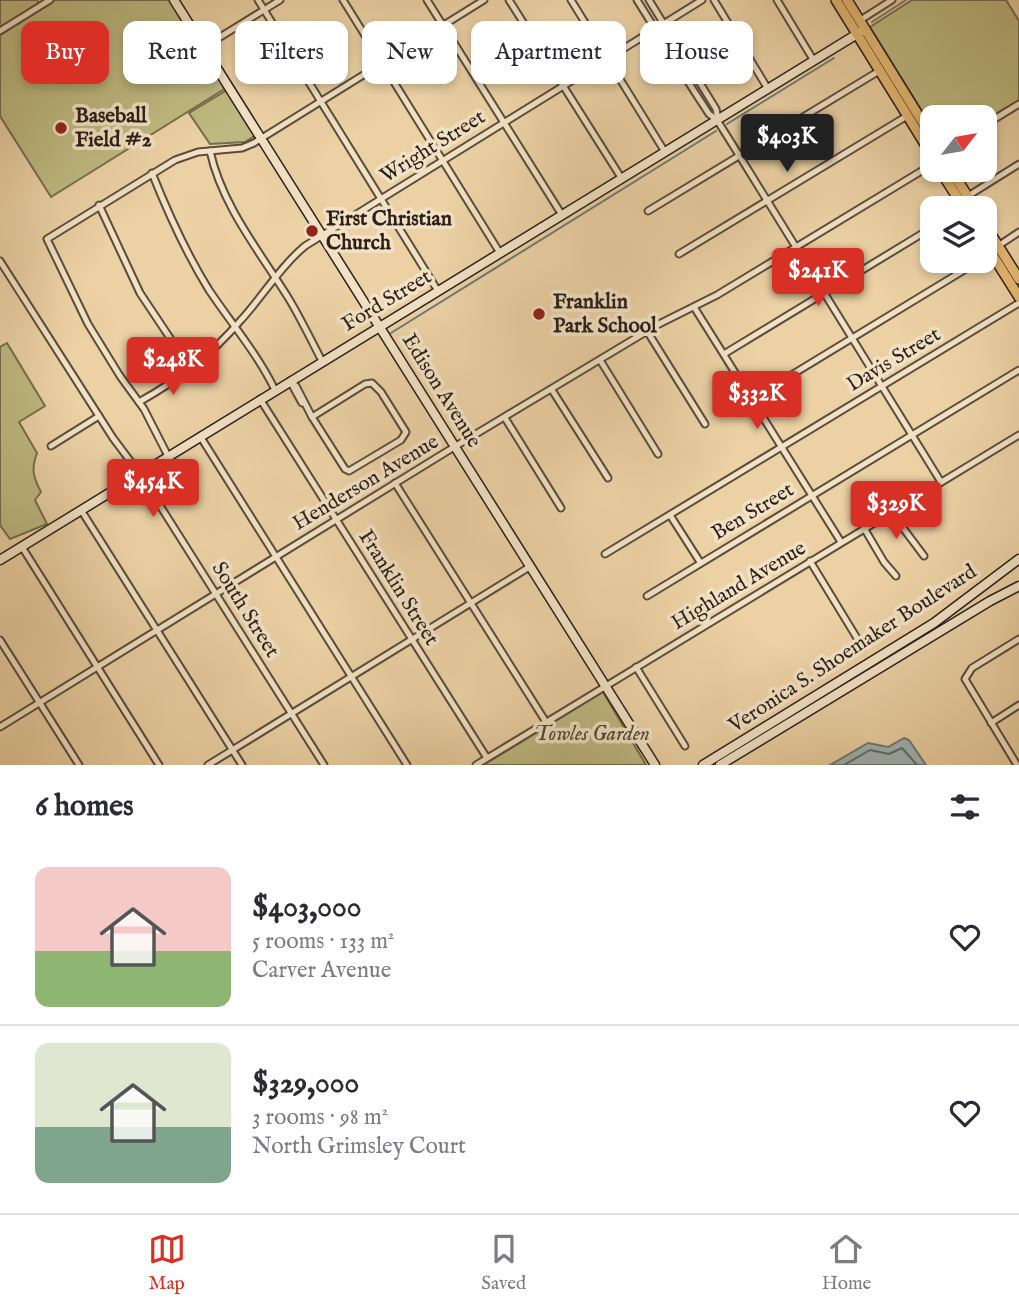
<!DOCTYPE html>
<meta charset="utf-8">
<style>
:root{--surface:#fff;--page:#f2f2f3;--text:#2b2b33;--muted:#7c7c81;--line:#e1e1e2;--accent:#d93025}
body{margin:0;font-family:"IM FELL English",serif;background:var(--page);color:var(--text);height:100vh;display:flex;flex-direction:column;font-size:26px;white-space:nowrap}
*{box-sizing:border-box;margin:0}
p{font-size:23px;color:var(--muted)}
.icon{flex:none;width:38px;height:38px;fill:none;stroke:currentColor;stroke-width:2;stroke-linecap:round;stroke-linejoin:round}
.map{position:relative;height:765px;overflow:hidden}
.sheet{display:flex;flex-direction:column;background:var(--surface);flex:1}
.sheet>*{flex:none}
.banner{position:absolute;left:21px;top:21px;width:978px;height:63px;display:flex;gap:14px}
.needle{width:46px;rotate:59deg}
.controls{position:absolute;left:920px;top:105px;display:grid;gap:14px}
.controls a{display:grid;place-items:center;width:77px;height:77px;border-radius:14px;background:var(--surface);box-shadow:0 4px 10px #0003;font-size:35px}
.price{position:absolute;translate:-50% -60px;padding:0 16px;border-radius:7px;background:var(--accent);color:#fff;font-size:23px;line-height:46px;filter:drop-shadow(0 2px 4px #0008)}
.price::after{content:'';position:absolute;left:50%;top:42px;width:21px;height:16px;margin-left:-10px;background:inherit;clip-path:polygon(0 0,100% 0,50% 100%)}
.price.on{background:#222;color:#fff}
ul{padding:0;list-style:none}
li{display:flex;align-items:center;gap:21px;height:175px;padding:0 35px}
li+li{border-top:2px solid var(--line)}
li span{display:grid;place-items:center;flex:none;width:196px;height:140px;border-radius:14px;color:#555}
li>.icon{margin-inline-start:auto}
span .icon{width:84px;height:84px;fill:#fffc;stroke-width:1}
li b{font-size:30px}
h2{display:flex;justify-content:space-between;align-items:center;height:84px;padding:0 35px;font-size:30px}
.pill{padding:0 24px;border-radius:14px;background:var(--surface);box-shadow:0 4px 10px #0003;font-size:24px;line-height:63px}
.pill.on{background:var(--accent);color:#fff}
.tab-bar{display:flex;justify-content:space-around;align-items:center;height:98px;border-top:2px solid var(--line);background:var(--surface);font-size:19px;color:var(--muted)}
.tab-bar a{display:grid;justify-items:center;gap:4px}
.tab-bar .on{color:var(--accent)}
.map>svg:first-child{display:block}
.green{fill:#beb981;stroke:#746c4e;stroke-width:2}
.water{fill:#9eb4b3;stroke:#707876;stroke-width:2}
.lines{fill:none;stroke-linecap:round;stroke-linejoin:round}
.shore{stroke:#646a66;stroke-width:2}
.stream{stroke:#707876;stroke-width:2}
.street-casing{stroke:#5a4c3c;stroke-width:9}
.secondary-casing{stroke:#2a1f1a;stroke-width:11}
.primary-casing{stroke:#2a1f1a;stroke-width:12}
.street{stroke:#f2e1c4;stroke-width:5}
.secondary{stroke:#f2e1c4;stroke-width:8}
.primary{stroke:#e6b872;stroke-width:9}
.poi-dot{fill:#8f2418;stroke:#f2e1c4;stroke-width:2.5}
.labels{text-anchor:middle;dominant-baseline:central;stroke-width:7;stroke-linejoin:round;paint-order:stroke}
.poi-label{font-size:21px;font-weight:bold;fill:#2a1f1a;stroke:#f2e1c4;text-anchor:start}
.street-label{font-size:21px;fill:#2a1f1a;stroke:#f2e1c4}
.park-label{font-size:21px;font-style:italic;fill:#4f4634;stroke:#f2e1c4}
</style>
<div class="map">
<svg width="1019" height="765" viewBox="0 0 1019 765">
<rect width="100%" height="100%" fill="#ebd1a4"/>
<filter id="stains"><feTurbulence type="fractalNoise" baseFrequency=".00286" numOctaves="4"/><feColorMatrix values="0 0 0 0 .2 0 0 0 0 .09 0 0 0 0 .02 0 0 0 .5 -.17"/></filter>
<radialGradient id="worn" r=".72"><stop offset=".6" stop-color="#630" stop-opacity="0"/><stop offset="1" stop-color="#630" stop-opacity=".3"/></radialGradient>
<g class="green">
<path d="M0,0h37l2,3 -39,25z"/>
<path d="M55,0h117l54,88 -175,109 -51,-81v-81z"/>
<path d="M912,0h94l13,21v79l-34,20v-3h-52v12l-63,-102z"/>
<path d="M227,90l29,45 -11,7 -35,2 -21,-31z"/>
<path d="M7,343l38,63 -26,16 18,31c-6,16 -4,24 4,39l-6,8 12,24 -37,15 -10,-14v-178z"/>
<path d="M603,692l43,73h-161v-1z"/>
</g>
<path class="water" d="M904,738l5,2 17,25h-96l38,-22 20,4z"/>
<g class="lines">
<path class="shore" d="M844,765l26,-15 19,4 13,-6 15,17"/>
<g class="stream">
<path d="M872,22l34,-22"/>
<path d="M727,124l107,-66"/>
<path d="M391,333l325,-202"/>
</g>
<defs>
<g id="street">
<path d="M258,0l180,291"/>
<path d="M343,0l157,253"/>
<path d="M427,0l135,215"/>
<path d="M509,0l113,179"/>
<path d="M571,0l94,152"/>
<path d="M637,0l57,91 15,23 8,6 22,35 202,327"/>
<path d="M649,0l67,109 2,10"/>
<path d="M714,0l54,89"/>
<path d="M777,0l37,61"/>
<path d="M859,21l33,-21"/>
<path d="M0,31l50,-31"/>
<path d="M204,47l76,-47"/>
<path d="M985,125l34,-21"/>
<path d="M210,151c12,55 50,101 79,148 12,20 22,41 33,62"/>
<path d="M152,173c16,40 34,80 57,117 22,33 48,63 66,100"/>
<path d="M968,196l51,-32"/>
<path d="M99,205l41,88 50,75"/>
<path d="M648,211l231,-140"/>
<path d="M998,246l21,-14"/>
<path d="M679,254l228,-138"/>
<path d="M0,261l113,177 27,36 184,291"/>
<path d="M694,307l147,235"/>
<path d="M647,331l58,93"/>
<path d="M724,354l209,-127"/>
<path d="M600,360l58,94"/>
<path d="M290,381l6,5 16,31"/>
<path d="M290,381l12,22"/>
<path d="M372,383l9,9 25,40 -5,8 -52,31 -4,-2 -33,-52 53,-33z"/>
<path d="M552,390l56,88"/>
<path d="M260,399l227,359"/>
<path d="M752,399l227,-138"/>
<path d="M139,402c38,-21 74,-49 102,-82 22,-24 39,-53 64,-74l397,-246"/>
<path d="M505,418l56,90"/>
<path d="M200,436l207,329"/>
<path d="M51,446l48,-30"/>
<path d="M168,456l-24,-47 -24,-33 -32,-52 -41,-85 128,-79 23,-8 44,-4 12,-5 230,-143"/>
<path d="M395,483l151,239"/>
<path d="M895,509l8,19 21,28"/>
<path d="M81,510l161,255"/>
<path d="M670,515l30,47"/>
<path d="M864,528l20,34 12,14"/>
<path d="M22,547l137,218"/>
<path d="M605,554l414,-251"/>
<path d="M810,561l53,87"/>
<path d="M647,596l372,-226"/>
<path d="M0,640l79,125"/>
<path d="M636,667l49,79"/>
<path d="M991,723l28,-18"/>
<path d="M0,727l446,-275 213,-128 58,-29 216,-131"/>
<path d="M208,765l323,-199"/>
<path d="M476,765l543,-330"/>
<path d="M1017,765l-52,-86 7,-11 47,-29"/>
</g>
<g id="secondary">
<path d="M174,0l481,765"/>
<path d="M0,560l862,-529"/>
<path d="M703,765l231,-142 85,-64"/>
<path d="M720,765l270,-164 29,-15"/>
</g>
<g id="primary">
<path d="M836,0l97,157"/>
<path d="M847,0l86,139"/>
<path d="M940,170l24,38"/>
<path d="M951,170l24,38"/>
<path d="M985,225l34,54"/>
<path d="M985,243l34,54"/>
</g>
</defs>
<use href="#street" class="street-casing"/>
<use href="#secondary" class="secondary-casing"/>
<use href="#primary" class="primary-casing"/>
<use href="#street" class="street"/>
<use href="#secondary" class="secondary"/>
<use href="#primary" class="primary"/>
</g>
<g class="poi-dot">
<circle cx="61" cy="128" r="7"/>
<circle cx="312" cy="231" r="7"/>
<circle cx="539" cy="314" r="7"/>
</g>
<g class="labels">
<g class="poi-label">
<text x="75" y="116">Baseball<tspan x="75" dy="24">Field #2</tspan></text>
<text x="326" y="219">First Christian<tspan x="326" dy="24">Church</tspan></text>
<text x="553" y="302">Franklin<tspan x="553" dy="24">Park School</tspan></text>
</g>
<g class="street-label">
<text transform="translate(433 147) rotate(-32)">Wright Street</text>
<text transform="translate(387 301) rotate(-31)">Ford Street</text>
<text transform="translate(894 360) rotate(-31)">Davis Street</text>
<text transform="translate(441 391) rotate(58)">Edison Avenue</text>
<text transform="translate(366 483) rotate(-31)">Henderson Avenue</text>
<text transform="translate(753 512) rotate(-31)">Ben Street</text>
<text transform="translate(739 586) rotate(-31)">Highland Avenue</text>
<text transform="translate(398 588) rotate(58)">Franklin Street</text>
<text transform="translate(245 610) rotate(58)">South Street</text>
<text transform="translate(853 649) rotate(-33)">Veronica S. Shoemaker Boulevard</text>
</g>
<g class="park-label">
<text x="592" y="734">Towles Garden</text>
</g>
</g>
<rect width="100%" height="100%" filter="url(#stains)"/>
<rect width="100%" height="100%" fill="url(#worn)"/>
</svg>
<div class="controls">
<a><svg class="needle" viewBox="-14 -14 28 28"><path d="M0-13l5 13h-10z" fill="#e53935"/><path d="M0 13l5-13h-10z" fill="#7c7c81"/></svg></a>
<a><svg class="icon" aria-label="layers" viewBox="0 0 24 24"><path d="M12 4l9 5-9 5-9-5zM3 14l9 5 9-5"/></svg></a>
</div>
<b class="price on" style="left:787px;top:174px">$403K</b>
<b class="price" style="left:818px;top:308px">$241K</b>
<b class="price" style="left:173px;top:397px">$248K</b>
<b class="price" style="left:757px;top:431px">$332K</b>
<b class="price" style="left:153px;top:519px">$454K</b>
<b class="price" style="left:896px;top:541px">$329K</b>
<div class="banner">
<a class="pill on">Buy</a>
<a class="pill">Rent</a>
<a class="pill">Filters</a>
<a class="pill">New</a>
<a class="pill">Apartment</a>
<a class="pill">House</a>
</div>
</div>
<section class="sheet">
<h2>6 homes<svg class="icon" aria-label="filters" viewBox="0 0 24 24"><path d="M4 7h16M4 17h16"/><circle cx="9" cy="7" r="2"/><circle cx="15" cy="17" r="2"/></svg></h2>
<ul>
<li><span style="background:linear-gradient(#f6c9c9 60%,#8fb573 0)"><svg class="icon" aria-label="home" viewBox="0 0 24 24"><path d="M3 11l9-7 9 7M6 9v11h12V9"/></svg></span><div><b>$403,000</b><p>5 rooms · 133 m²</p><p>Carver Avenue</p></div><svg class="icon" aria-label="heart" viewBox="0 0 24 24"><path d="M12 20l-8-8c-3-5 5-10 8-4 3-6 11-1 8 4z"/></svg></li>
<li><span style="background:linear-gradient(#dfe7d0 60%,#7fa58c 0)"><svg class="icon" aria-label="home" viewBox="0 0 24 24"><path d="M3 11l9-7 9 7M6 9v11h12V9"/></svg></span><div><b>$329,000</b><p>3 rooms · 98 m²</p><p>North Grimsley Court</p></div><svg class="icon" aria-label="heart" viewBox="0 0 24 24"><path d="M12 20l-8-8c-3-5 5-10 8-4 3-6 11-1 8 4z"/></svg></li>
</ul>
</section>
<nav class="tab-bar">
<a class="on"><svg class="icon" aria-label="map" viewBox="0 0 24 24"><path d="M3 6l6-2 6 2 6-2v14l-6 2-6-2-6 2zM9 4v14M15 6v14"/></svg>Map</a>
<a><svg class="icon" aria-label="saved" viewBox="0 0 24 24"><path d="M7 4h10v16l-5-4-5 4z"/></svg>Saved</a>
<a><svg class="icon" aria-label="home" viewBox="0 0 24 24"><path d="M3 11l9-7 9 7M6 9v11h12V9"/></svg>Home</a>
</nav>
